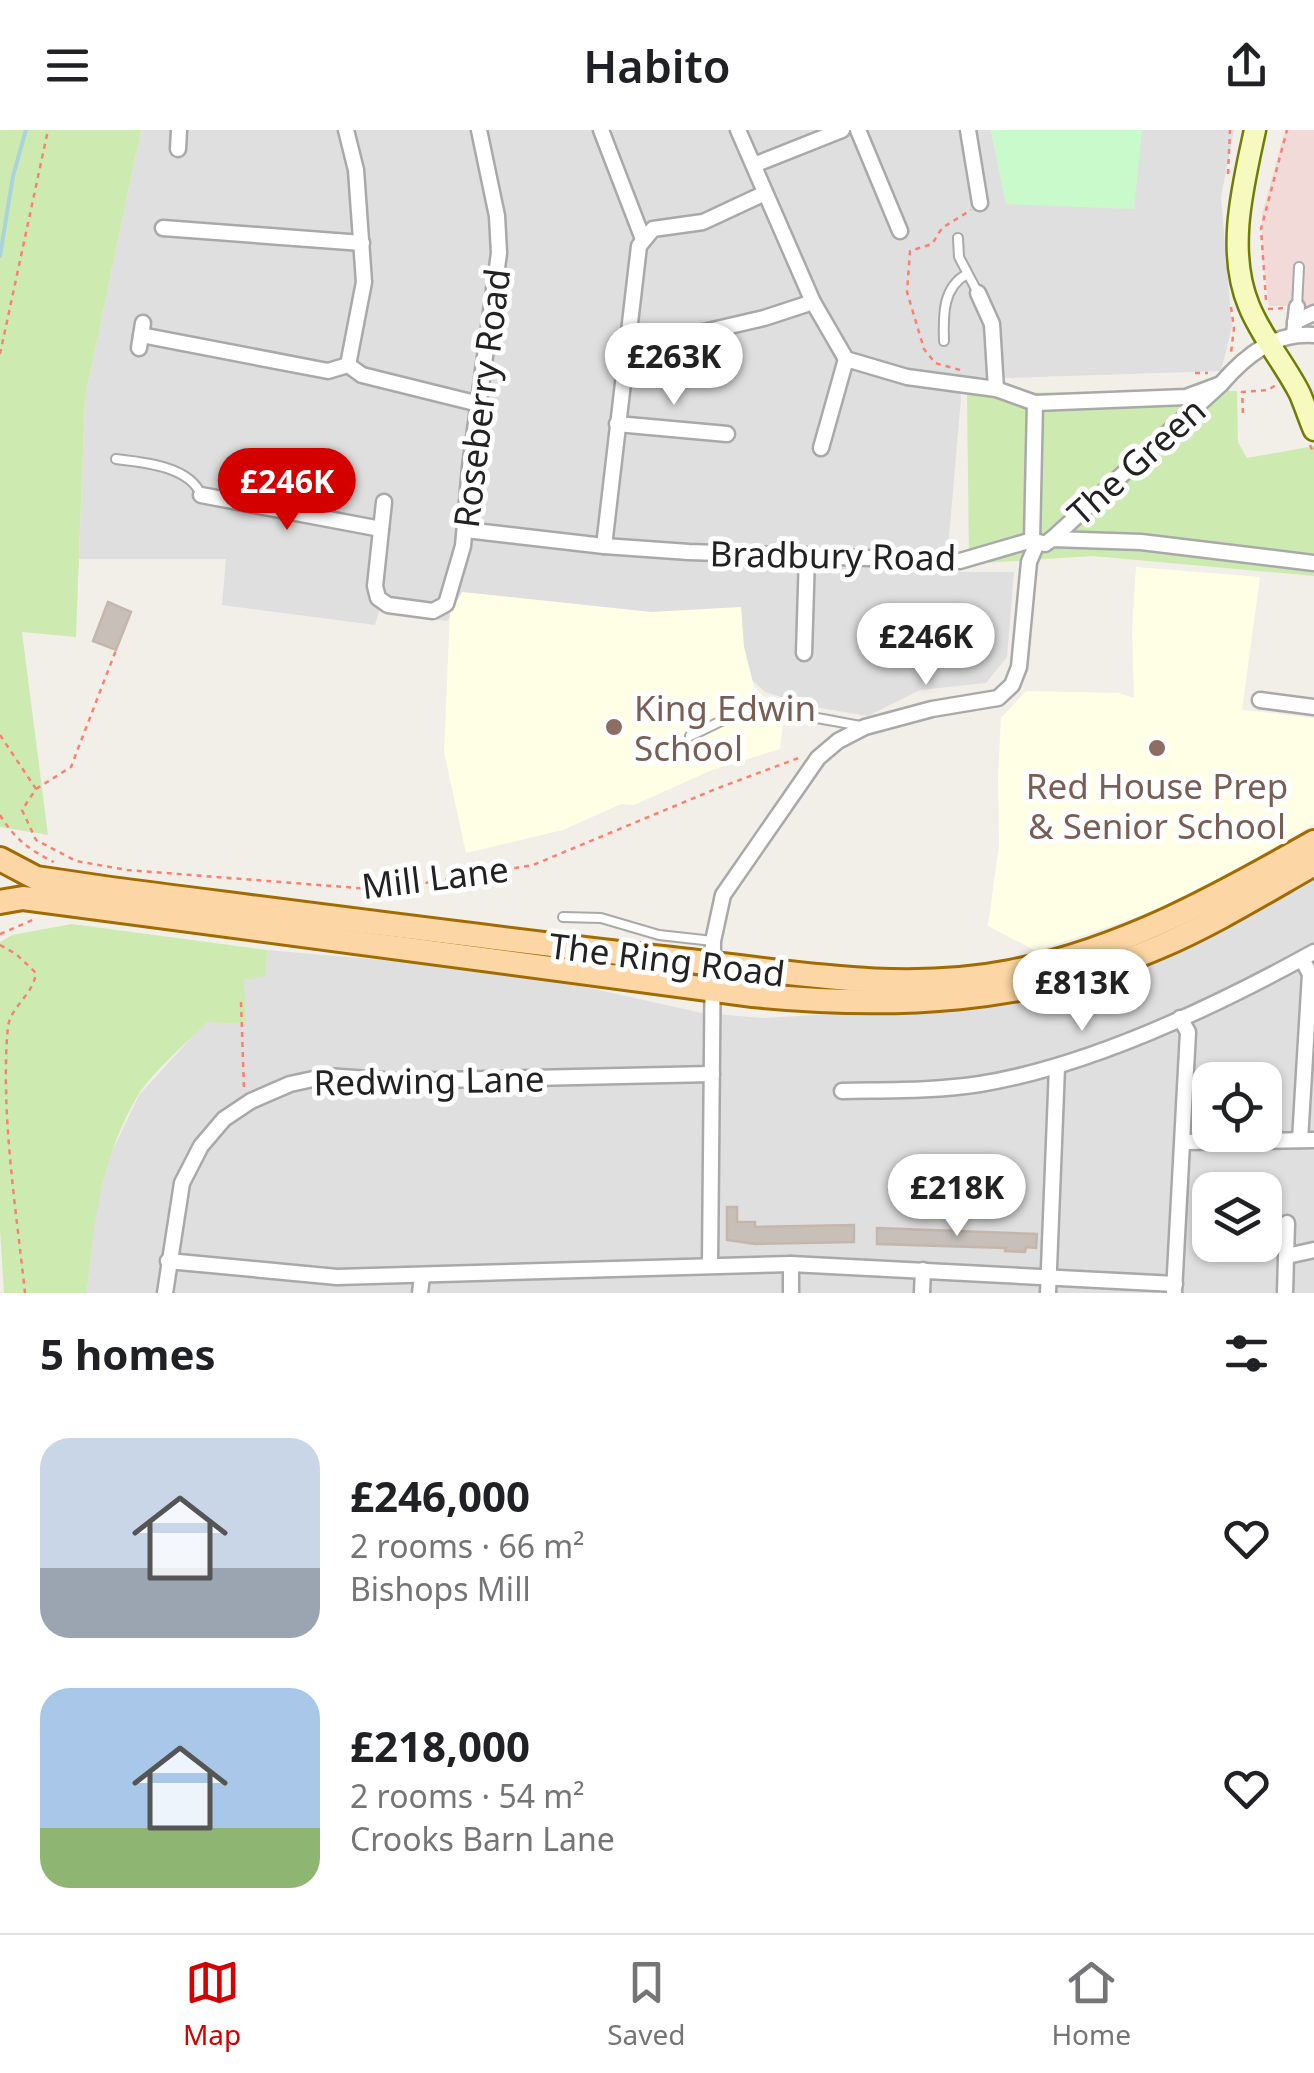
<!DOCTYPE html>
<meta charset="utf-8">
<style>
:root{--surface:#fff;--page:#f2f2f2;--text:#202124;--muted:#757577;--line:#e0e0e0;--accent:#d40000}
body{margin:0;font-family:"Noto Sans",sans-serif;background:var(--page);color:var(--text);height:100vh;display:flex;flex-direction:column;font-size:38px;white-space:nowrap}
*{box-sizing:border-box;margin:0}
p{font-size:32px;color:var(--muted)}
.icon{flex:none;width:55px;height:55px;fill:none;stroke:currentColor;stroke-width:2;stroke-linecap:round;stroke-linejoin:round}
.map{position:relative;height:1163px;overflow:hidden}
.sheet{display:flex;flex-direction:column;background:var(--surface);flex:1}
.sheet>*{flex:none}
.buttons{position:absolute;left:1192px;top:932px;display:grid;gap:20px}
.buttons a{display:grid;place-items:center;width:90px;height:90px;border-radius:20px;background:var(--surface);box-shadow:0 2px 8px #0004;font-size:50px}
.price{position:absolute;translate:-50% -85px;padding:0 22px;border-radius:35px;background:#fff;color:#222;font-size:32px;line-height:65px;filter:drop-shadow(0 2px 5px #0008)}
.price::after{content:'';position:absolute;left:50%;top:60px;width:30px;height:22px;margin-left:-15px;background:inherit;clip-path:polygon(0 0,100% 0,50% 100%)}
.price.active{background:var(--accent);color:#fff}
ul{padding:0;list-style:none}
li{display:flex;align-items:center;gap:30px;height:250px;padding:0 40px}
li span{display:grid;place-items:center;flex:none;width:280px;height:200px;border-radius:30px;color:#555}
li>.icon{margin-inline-start:auto}
span .icon{width:120px;height:120px;fill:#fffc;stroke-width:1}
li b{font-size:42px}
h2{display:flex;justify-content:space-between;align-items:center;height:120px;padding:0 40px;font-size:42px}
header{display:flex;justify-content:space-between;align-items:center;height:130px;padding:0 40px;background:var(--surface);font-size:45px;font-weight:600}
.tabs{display:flex;justify-content:space-around;align-items:center;height:140px;border-top:2px solid var(--line);background:var(--surface);font-size:28px;color:var(--muted)}
.tabs a{display:grid;justify-items:center;gap:5px}
.tabs .active{color:var(--accent)}
.map>svg:first-child{display:block}
.residential{fill:#e0dfdf;fill-rule:evenodd}
.commercial{fill:#f2dad9}
.education{fill:#ffffe5}
.grass{fill:#cdebb0}
.park{fill:#c8facc}
.lines{fill:none;stroke-linecap:round;stroke-linejoin:round}
.stream{stroke:#aad3df;stroke-width:4}
.building{fill:#c7bfb8;stroke:#c4b6ab;stroke-width:2.5}
.lane-casing{stroke:#a9a9a9;stroke-width:12}
.street-casing{stroke:#a9a9a9;stroke-width:19}
.secondary-casing{stroke:#707d05;stroke-width:25}
.primary-casing{stroke:#a06b00;stroke-width:28}
.path{stroke:#fa8072;stroke-width:2.5;stroke-dasharray:5 5;stroke-linecap:butt}
.lane{stroke:#fff;stroke-width:8}
.street{stroke:#fff;stroke-width:14}
.secondary{stroke:#f7fabf;stroke-width:20}
.primary{stroke:#fcd6a4;stroke-width:22}
.education-dot{fill:#8d6e63;stroke:#fff;stroke-width:4}
.labels{text-anchor:middle;dominant-baseline:central;stroke-width:10;stroke-linejoin:round;paint-order:stroke}
.street-label{font-size:35px;fill:#222;stroke:#fff}
.education-label{font-size:35px;fill:#785e54;stroke:#fff;text-anchor:start}
</style>
<header><svg class="icon" aria-label="menu" viewBox="0 0 24 24"><path d="M4 6h16M4 12h16M4 18h16"/></svg>Habito<svg class="icon" aria-label="share" viewBox="0 0 24 24"><path d="M12 15V3M7 8l5-5 5 5M5 13v7h14v-7"/></svg></header>
<div class="map">
<svg width="1314" height="1163" viewBox="0 0 1314 1163">
<rect width="100%" height="100%" fill="#f2efe9"/>
<g class="residential">
<path d="M141,0h850l15,74 124,-74h104l-13,67 11,130 -11,44 -209,7 -54,-1 3,21 -15,174h68l-7,85 -21,26 -66,7 -52,26 -54,-9 -49,-15 -25,-23 -277,-67 -16,19 -68,-10 -4,14 -153,-20 4,-46h-147l6,-161z"/>
<path d="M1314,750v413h-1227l6,-67 11,-58 35,-73 105,-115 22,-5 1,-25 138,12 180,25 117,26 62,5 140,-8 119,-10 89,-25 134,-58zM1210,950h55v55h-55zM1210,1060h55v55h-55z"/>
</g>
<path class="commercial" d="M1285,0h29v176h-45l-7,-51v-41z"/>
<g class="education">
<path d="M1136,437l124,10 -18,133 72,8v106l-133,78 -145,49 -48,-25 11,-82 -1,-66 3,-60 25,-27 93,2 15,5 -2,-67z"/>
<path d="M462,462l189,20 90,-5 3,40 10,40 10,10 21,7 -5,45 -68,21 -78,35 -13,-1 -58,26 -97,23 -22,-101 6,-139z"/>
</g>
<g class="grass">
<path d="M0,0h141l-56,268 -9,239 -54,-5 26,203 -48,-8z"/>
<path d="M1237,261l1,51 9,16 67,-12v130l-222,-20 -123,8 -2,-171z"/>
<path d="M72,794l195,26 -1,26 -22,4 2,44 -39,-2c-21,22 -55,50 -70,75 -37,64 -43,124 -50,196h-83l-4,-63v-288l12,-7z"/>
</g>
<path class="park" d="M991,0h151l-8,79 -128,-5z"/>
<g class="lines">
<path class="stream" d="M0,126l13,-80 13,-46"/>
</g>
<g class="building">
<path d="M108,472l23,10 -15,38 -23,-9z"/>
<path d="M727,1077h10v15h18v5l99,-2v17l-99,2 -28,-4z"/>
<path d="M877,1098l160,6 -1,14 -10,-1 -1,5 -20,-1 1,-3 -129,-4z"/>
</g>
<g class="lines">
<defs>
<g id="lane">
<path d="M958,108l1,19 19,36"/>
<path d="M1297,177l2,-40"/>
<path d="M944,211c-1,-27 -1,-54 23,-67"/>
<path d="M116,329c26,3 74,7 85,36"/>
<path d="M690,606c12,-5 24,-12 36,-17 42,-15 92,0 135,7"/>
<path d="M563,787l38,1 58,17 54,6"/>
</g>
<g id="street">
<path d="M346,0l10,40 8,112 -16,83"/>
<path d="M601,0l42,109"/>
<path d="M738,0l75,172 33,57 61,18 89,12 39,14 151,-6 35,-13"/>
<path d="M858,0l42,101"/>
<path d="M968,0l12,73"/>
<path d="M178,19l1,-19"/>
<path d="M754,35l88,-35"/>
<path d="M163,98l199,15"/>
<path d="M978,163l14,31 4,65"/>
<path d="M1295,192l19,-9"/>
<path d="M695,204l69,-16 49,-16"/>
<path d="M1294,204l3,-27"/>
<path d="M141,205l187,36 20,-6 14,10 117,29"/>
<path d="M139,218l4,-25"/>
<path d="M617,294l110,10"/>
<path d="M821,318l25,-89"/>
<path d="M201,365l180,34"/>
<path d="M384,372l-9,84 3,12 10,7 45,6 13,-7 17,-58 7,-79 29,-214 -2,-37 -18,-86"/>
<path d="M466,400l138,16 85,6 271,9 72,-21 13,4 7,-5 89,3 173,21"/>
<path d="M1052,409l169,-155c25,-29 54,-52 93,-49"/>
<path d="M1032,410l3,-137"/>
<path d="M604,416l35,-300 14,-17 50,-7 62,-29"/>
<path d="M804,523l3,-98"/>
<path d="M1260,570l54,7"/>
<path d="M842,961c46,-1 93,0 138,-7 111,-18 236,-78 334,-132"/>
<path d="M1300,1010l10,-166 -8,-15"/>
<path d="M1184,1012l130,-2"/>
<path d="M1287,1126l27,-6"/>
<path d="M168,1131l169,16 454,-13 384,20"/>
<path d="M710,1135l3,-324 10,-46 95,-137 20,-17 27,-14 67,-18 66,-11 14,-13 7,-18 10,-105 8,-19"/>
<path d="M1174,1162l14,-260 -8,-14"/>
<path d="M165,1163l17,-110 19,-37 23,-27 27,-18 39,-17 37,-8 69,5 316,-7"/>
<path d="M420,1163l2,-16"/>
<path d="M791,1163v-29"/>
<path d="M922,1163l1,-23"/>
<path d="M1048,1163l9,-226"/>
<path d="M1285,1163l2,-70"/>
</g>
<path id="secondary" d="M1255,0c-12,56 -29,121 -6,176 13,32 36,58 51,88 5,12 9,24 14,36"/>
<g id="primary">
<path d="M0,729l36,19 75,11c187,24 374,49 561,70 113,12 225,35 338,13 112,-22 207,-75 304,-130"/>
<path d="M0,772l23,-4 730,97c138,14 277,8 406,-48 54,-23 104,-54 155,-83"/>
</g>
</defs>
<use href="#lane" class="lane-casing"/>
<use href="#street" class="street-casing"/>
<use href="#secondary" class="secondary-casing"/>
<use href="#primary" class="primary-casing"/>
<g class="path">
<path d="M1228,44l2,-44"/>
<path d="M1266,170l-5,-71 26,-99"/>
<path d="M1231,177l3,21 -3,25"/>
<path d="M1268,179l17,-1"/>
<path d="M0,224l48,-224"/>
<path d="M960,240l-25,-7 -11,-14 -17,-57 3,-41 22,-7 10,-16 29,-18"/>
<path d="M1195,243h13"/>
<path d="M1243,283l-1,-21 26,-2 8,-5"/>
<path d="M1310,315l4,9"/>
<path d="M0,605l36,54 -14,21 14,30 40,21 51,9 256,20 150,-25 185,-77 83,-31"/>
<path d="M36,659l35,-22 45,-117"/>
<path d="M0,685c14,23 29,35 54,47"/>
<path d="M0,804l35,-15"/>
<path d="M0,815l16,9 20,19c-3,22 -24,32 -28,53 -8,83 8,182 17,267"/>
<path d="M241,872l3,87"/>
</g>
<use href="#lane" class="lane"/>
<use href="#street" class="street"/>
<use href="#secondary" class="secondary"/>
<use href="#primary" class="primary"/>
</g>
<g class="education-dot">
<circle cx="614" cy="597" r="10"/>
<circle cx="1157" cy="618" r="10"/>
</g>
<g class="labels">
<g class="street-label">
<text transform="translate(481 268) rotate(-83)">Roseberry Road</text>
<text transform="translate(1136 331) rotate(-42)">The Green</text>
<text transform="translate(833 425) rotate(1)">Bradbury Road</text>
<text transform="translate(435 747) rotate(-7)">Mill Lane</text>
<text transform="translate(667 829) rotate(7)">The Ring Road</text>
<text transform="translate(429 950) rotate(-1)">Redwing Lane</text>
</g>
<g class="education-label">
<text x="634" y="577">King Edwin<tspan x="634" dy="40">School</tspan></text>
<text x="1157" y="655" text-anchor="middle">Red House Prep<tspan x="1157" dy="40">&amp; Senior School</tspan></text>
</g>
</g>
</svg>
<div class="buttons">
<a><svg class="icon" aria-label="locate" viewBox="0 0 24 24"><circle cx="12" cy="12" r="6"/><path d="M12 2v4M12 18v4M2 12h4M18 12h4"/></svg></a>
<a><svg class="icon" aria-label="layers" viewBox="0 0 24 24"><path d="M12 4l9 5-9 5-9-5zM3 14l9 5 9-5"/></svg></a>
</div>
<b class="price" style="left:674px;top:278px">£263K</b>
<b class="price active" style="left:287px;top:403px">£246K</b>
<b class="price" style="left:926px;top:558px">£246K</b>
<b class="price" style="left:1082px;top:904px">£813K</b>
<b class="price" style="left:957px;top:1109px">£218K</b>
</div>
<section class="sheet">
<h2>5 homes<svg class="icon" aria-label="filters" viewBox="0 0 24 24"><path d="M4 7h16M4 17h16"/><circle cx="9" cy="7" r="2"/><circle cx="15" cy="17" r="2"/></svg></h2>
<ul>
<li><span style="background:linear-gradient(#c9d6e8 65%,#9aa5b1 0)"><svg class="icon" aria-label="home" viewBox="0 0 24 24"><path d="M3 11l9-7 9 7M6 9v11h12V9"/></svg></span><div><b>£246,000</b><p>2 rooms · 66 m²</p><p>Bishops Mill</p></div><svg class="icon" aria-label="heart" viewBox="0 0 24 24"><path d="M12 20l-8-8c-3-5 5-10 8-4 3-6 11-1 8 4z"/></svg></li>
<li><span style="background:linear-gradient(#a9c7e8 70%,#8fb573 0)"><svg class="icon" aria-label="home" viewBox="0 0 24 24"><path d="M3 11l9-7 9 7M6 9v11h12V9"/></svg></span><div><b>£218,000</b><p>2 rooms · 54 m²</p><p>Crooks Barn Lane</p></div><svg class="icon" aria-label="heart" viewBox="0 0 24 24"><path d="M12 20l-8-8c-3-5 5-10 8-4 3-6 11-1 8 4z"/></svg></li>
</ul>
</section>
<nav class="tabs">
<a class="active"><svg class="icon" aria-label="map" viewBox="0 0 24 24"><path d="M3 6l6-2 6 2 6-2v14l-6 2-6-2-6 2zM9 4v14M15 6v14"/></svg>Map</a>
<a><svg class="icon" aria-label="saved" viewBox="0 0 24 24"><path d="M7 4h10v16l-5-4-5 4z"/></svg>Saved</a>
<a><svg class="icon" aria-label="home" viewBox="0 0 24 24"><path d="M3 11l9-7 9 7M6 9v11h12V9"/></svg>Home</a>
</nav>
